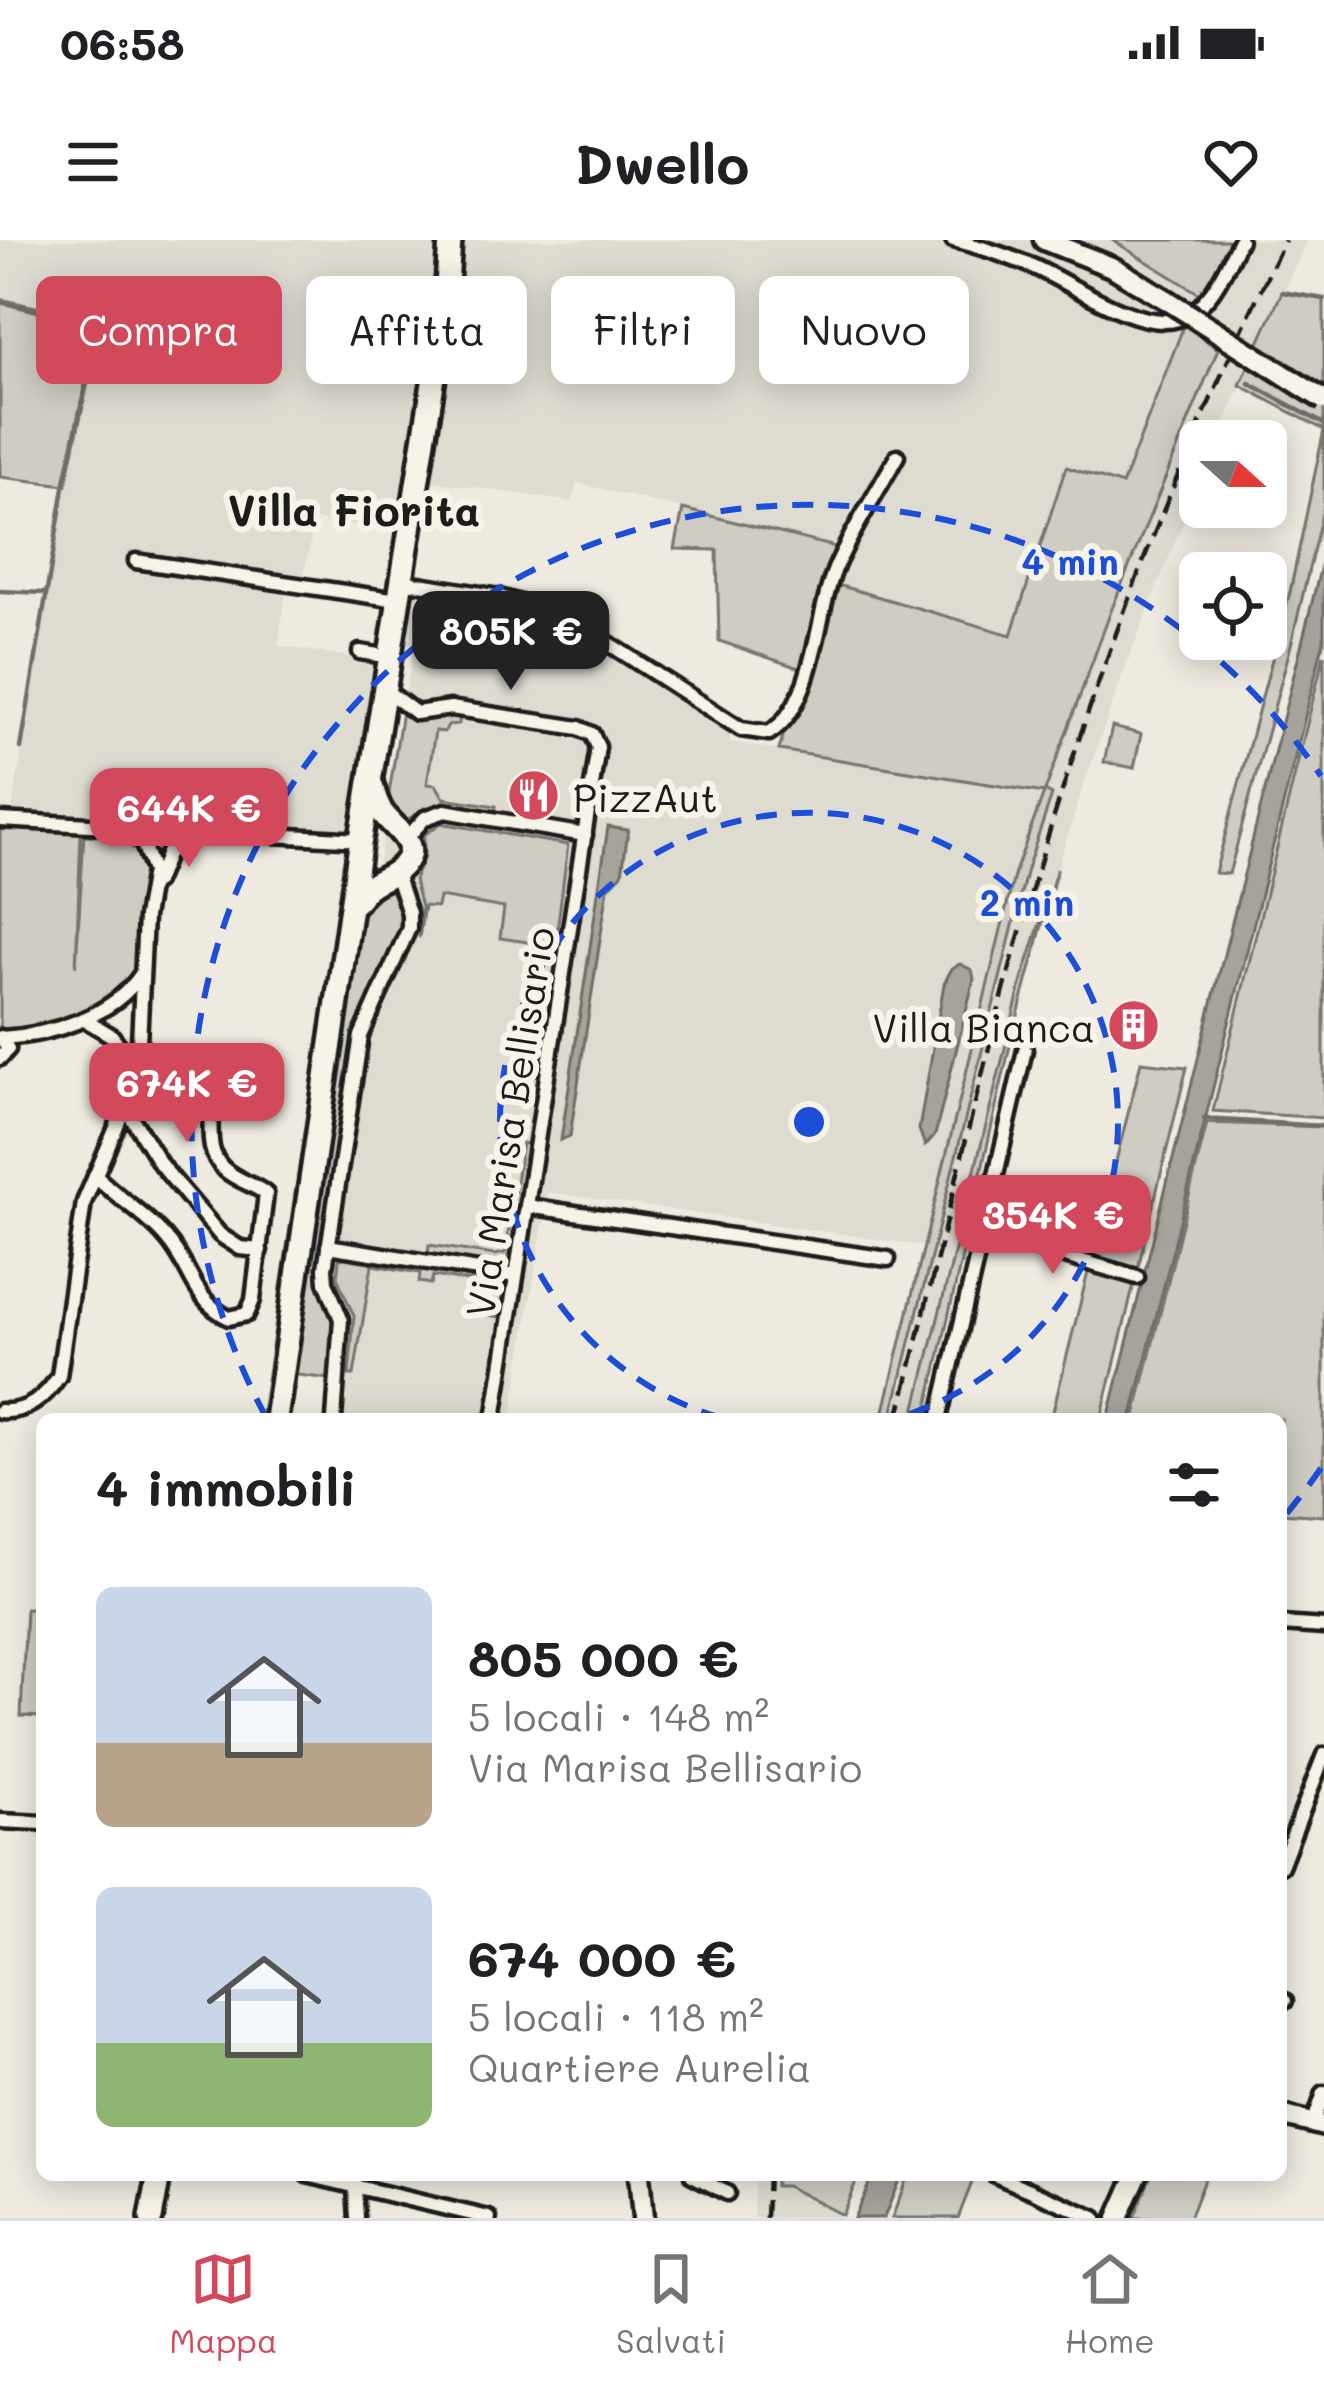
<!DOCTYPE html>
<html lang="it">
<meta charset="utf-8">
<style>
:root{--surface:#fff;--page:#f6f6f6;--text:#202124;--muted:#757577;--line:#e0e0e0;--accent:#d1495b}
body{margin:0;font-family:Mali,sans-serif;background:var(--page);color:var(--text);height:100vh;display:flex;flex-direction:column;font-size:45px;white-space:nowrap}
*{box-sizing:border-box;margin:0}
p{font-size:39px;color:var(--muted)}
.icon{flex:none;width:66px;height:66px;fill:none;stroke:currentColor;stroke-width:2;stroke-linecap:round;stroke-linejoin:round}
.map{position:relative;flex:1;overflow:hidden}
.side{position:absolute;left:36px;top:1173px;width:1251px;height:768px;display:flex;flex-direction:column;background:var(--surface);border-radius:18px;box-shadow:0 6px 30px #0003}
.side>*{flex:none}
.banner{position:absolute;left:36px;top:36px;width:1254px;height:108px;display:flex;gap:24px}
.needle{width:78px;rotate:111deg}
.fabs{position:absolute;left:1179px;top:180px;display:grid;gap:24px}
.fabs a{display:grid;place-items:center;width:108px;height:108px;border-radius:18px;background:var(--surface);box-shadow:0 6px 30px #0003;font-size:60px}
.price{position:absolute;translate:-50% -102px;padding:0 27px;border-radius:24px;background:var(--accent);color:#fff;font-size:39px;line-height:78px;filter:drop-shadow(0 3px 6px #0008)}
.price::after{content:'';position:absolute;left:50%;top:72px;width:36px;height:27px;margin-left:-18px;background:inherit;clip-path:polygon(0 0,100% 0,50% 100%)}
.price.active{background:#222;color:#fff}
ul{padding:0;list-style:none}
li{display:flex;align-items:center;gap:36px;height:300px;padding:0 60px}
li span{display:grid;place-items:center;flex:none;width:336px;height:240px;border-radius:18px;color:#555}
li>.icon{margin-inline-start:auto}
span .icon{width:144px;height:144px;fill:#fffc;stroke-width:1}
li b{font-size:51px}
h2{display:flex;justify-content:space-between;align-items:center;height:144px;padding:0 60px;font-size:51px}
.chip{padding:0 42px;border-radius:18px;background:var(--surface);box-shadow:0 6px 30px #0003;font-size:42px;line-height:108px}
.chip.active{background:var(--accent);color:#fff}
.status{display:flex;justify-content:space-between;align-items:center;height:84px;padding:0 60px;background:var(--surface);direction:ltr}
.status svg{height:33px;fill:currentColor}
header{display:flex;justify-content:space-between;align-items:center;height:156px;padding:0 60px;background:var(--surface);font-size:54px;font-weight:700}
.dock{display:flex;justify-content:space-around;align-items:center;height:168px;border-top:3px solid var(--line);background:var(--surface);font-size:33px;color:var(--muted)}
.dock a{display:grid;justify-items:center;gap:6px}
.dock .active{color:var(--accent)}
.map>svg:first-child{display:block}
.built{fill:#dedbd1}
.green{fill:#cfccc3;stroke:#767470;stroke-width:3}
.water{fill:#a6a39d;stroke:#6f6d69;stroke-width:3}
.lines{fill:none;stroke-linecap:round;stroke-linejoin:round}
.stream{stroke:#6f6d69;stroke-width:4.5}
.street-casing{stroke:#1c1c1c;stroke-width:21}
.secondary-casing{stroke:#1c1c1c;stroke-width:27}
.primary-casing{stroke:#1c1c1c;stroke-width:30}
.street{stroke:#f7f3e8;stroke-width:12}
.secondary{stroke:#f7f3e8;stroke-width:18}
.primary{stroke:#f7f3e8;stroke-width:21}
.rail{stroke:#1c1c1c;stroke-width:4.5;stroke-dasharray:18 9;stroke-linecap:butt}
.secondary-bridge-casing{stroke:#1c1c1c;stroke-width:27;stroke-linecap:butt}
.secondary-bridge{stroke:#f7f3e8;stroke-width:18}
.ring{fill:none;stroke:#1d4ed8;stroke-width:6;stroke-dasharray:21 15}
.labels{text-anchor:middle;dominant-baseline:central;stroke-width:12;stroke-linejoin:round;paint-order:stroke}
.poi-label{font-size:39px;fill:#1c1c1c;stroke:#f7f3e8;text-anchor:start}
.street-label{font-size:39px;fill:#1c1c1c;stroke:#f7f3e8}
.neighbourhood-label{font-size:42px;font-weight:bold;fill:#1c1c1c;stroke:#f7f3e8}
.centre{fill:#1d4ed8;stroke:#f7f3e8;stroke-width:6}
.ring-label{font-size:36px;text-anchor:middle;font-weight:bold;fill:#1d4ed8;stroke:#f7f3e8;stroke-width:12;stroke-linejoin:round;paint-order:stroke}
</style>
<div class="status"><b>06:58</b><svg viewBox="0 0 49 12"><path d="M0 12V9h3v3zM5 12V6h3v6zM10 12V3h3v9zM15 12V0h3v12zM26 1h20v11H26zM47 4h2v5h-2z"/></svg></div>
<header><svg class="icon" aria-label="menu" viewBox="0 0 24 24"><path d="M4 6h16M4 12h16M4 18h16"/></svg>Dwello<svg class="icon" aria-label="heart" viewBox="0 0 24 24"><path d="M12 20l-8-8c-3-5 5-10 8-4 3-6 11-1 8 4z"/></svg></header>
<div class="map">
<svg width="1324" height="1978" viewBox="0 0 1324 1978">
<rect width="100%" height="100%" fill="#eeeae0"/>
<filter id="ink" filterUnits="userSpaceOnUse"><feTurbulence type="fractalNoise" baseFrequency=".00833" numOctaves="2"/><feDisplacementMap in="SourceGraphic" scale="24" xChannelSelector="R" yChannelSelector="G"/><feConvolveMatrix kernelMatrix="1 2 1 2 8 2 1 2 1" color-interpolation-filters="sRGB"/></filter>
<g filter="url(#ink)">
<g class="built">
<path d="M0,0h1307l-91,201h-16v38l-73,184 -45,127 -60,190 -109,439h-22l136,-550 24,-74 -36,77 -91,374 -376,-54 -37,227h-183l3,-37 -35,-7 126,-781 14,-4 67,12 62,18 165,108v14l314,50 67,-181 107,-263 -34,-22 -62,160 -56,-18 -54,167 -185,-53 8,-35 -258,-64 -5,19 -154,-23 -16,52 -87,-11 -12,58 -15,-1 -10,69 104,16 -26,169 -344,-20 54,-326 34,-162 -100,-24z"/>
<path d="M754,1935h21v11h11l56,29 -2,3h-87z"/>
</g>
<g class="green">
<path d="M1112,0h121l-30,56z"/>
<path d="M1282,52l42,7v206l-34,144 -61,225 -14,-1 75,-281 34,-162 -84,-45z"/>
<path d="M0,59l101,23 -35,163 -66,-8z"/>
<path d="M1184,85l34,24 -107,262 -66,180 7,4 -25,74 -136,550h-9l133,-547 29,-79 -265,-43 23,-81 -83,-28 -2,-91 -42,-1 8,-40 153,38 -9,35 184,53 55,-168 56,18z"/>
<path d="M1324,414v464l-111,-7z"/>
<path d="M402,471l17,7 41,-3 -1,9 -10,1 -5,7 -9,-1 -8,53 9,1 8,13 52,8 -1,9 -54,-11 -34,15 -20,-13z"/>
<path d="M1112,487l29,7 -7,34 -30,-6z"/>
<path d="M441,583l127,22 -13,101 -55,-8 4,-30 -65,-11 -2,10 -13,-1 -5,32 2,-31 -7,-27 10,-23v-22z"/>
<path d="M0,588l81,3 -5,135 8,-131 39,3 17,17 6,22c-2,26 0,73 -10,96 -18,42 -96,54 -136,56z"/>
<path d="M1057,629l-46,172 -86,378h-12l109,-439z"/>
<path d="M389,646l12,25 1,16 -47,104 -37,239 2,14 15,33 -5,62 -40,-5 73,-466 2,-6z"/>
<path d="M1141,822l46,5 -86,352h-50z"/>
<path d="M1207,883l117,4v389l-43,-3v-94h-147z"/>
<path d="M522,903l5,1 -20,122 -79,-12 1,-9 65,10 11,-2z"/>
<path d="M343,1018l161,25 -5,34 -10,-2 4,-30 -60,-9 -2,8 -12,-2 1,-9 -48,-8 -18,110h-5l5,-59 -17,-39 2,-17z"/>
<path d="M42,1344v133l-21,-1 5,-107h15z"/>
<path d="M775,1935h84l-17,40 -56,-29h-11z"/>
<path d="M908,1935h67l-17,43h-66z"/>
<path d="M1151,1935h55l-17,43h-55z"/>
</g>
<g class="water">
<path d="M1324,314v86l-193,779h-23z"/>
<path d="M608,587l20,3 -6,44 -14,14 -38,248 -9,4z"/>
<path d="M960,724l12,6 2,9 -39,156 -10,11 -6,-17 25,-145 8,-16z"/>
<path d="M873,1935h28l-17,43h-30z"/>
</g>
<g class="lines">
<g class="stream">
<path d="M1282,52l42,7"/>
<path d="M0,62l98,23 -34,162 -43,261"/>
<path d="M1249,143l75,41"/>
<path d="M0,351l46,2"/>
<path d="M1204,879l120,7"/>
<path d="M262,1179l85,-565"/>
</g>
<defs>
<g id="street">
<path d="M953,0c26,6 54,16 79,26 37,16 108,66 146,53 34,-12 47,-50 62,-79"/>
<path d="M136,321l262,39"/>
<path d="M401,341l99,16 66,19 175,113 28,4c48,-29 46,-123 69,-171 17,-36 40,-71 59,-106"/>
<path d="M360,412l30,5"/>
<path d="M384,449l32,24 35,-5 128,20 13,6 6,13 -104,672"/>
<path d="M0,580l361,20"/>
<path d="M407,598l18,-20 20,-7 140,24"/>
<path d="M156,642l21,-51"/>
<path d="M84,779l28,17 25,34"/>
<path d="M2,798c49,-3 111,-21 140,-65"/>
<path d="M0,818l8,-9 -7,-12"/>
<path d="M125,867l36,58 59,70 20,13 20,2"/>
<path d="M95,935c22,23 51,39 71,63 27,30 25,61 63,80l18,-4 6,-14 13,-106c-12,-10 -29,-13 -42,-25 -24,-22 -6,-56 -18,-83l-17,-6 -53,-4"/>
<path d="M527,966l361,53"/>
<path d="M982,992l155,45"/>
<path d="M328,1006l188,30"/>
<path d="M0,1171c27,2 45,-13 59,-35l25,-174 41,-95 13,-43 7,-147 8,-46 -16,-43"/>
<path d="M334,1179l7,-100 -15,-37 -1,-14 36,-232 48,-108v-15l-14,-42"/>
<path d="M939,1179l86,-369"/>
<path d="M1281,1384l43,3"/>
<path d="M0,1581l42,2"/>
<path d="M1281,1626l43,-111"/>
<path d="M1281,1759l4,2"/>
<path d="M1313,1884l11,-31"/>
<path d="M307,1935l182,43"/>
<path d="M354,1935l3,43"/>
<path d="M692,1935l35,18"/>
<path d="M995,1935l100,43"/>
</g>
<g id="secondary">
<path d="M1044,0l70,28 53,32"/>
<path d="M1281,1875l43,11"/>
<path d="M639,1935l4,43"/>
<path d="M1118,1978l19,-43"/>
</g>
<g id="primary">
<path d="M357,661c14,-23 29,-19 44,-34 24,-22 -8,-39 -19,-55 -5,-9 -8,-18 -10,-27"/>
<path d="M276,1179l84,-574 86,-544 4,-61"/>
<path d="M151,1978l8,-43"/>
</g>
</defs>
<use href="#street" class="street-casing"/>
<use href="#secondary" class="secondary-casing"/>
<use href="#primary" class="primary-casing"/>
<use href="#street" class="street"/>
<use href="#secondary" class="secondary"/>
<use href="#primary" class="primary"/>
<g class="rail">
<path d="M898,1179c51,-205 96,-413 160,-615 61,-194 137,-382 227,-564"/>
<path d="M766,1978l2,-43"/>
</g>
<defs>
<path id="secondary-bridge" d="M1167,60l157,100"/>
</defs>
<use href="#secondary-bridge" class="secondary-bridge-casing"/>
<use href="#secondary-bridge" class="secondary-bridge"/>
</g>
</g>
<g class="ring">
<path d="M721 1178A309 309 0 1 1 897 1178"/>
<path d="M1321 1228A618 618 0 0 1 1282 1279M266 1177A618 618 0 0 1 1321 536"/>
</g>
<defs>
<symbol id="restaurant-disc" viewBox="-11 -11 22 22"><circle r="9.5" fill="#d1495b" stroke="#f7f3e8"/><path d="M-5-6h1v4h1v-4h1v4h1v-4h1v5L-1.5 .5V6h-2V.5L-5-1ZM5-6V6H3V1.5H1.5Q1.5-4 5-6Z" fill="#fff"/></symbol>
<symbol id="building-disc" viewBox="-11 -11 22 22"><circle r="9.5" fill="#d1495b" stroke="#f7f3e8"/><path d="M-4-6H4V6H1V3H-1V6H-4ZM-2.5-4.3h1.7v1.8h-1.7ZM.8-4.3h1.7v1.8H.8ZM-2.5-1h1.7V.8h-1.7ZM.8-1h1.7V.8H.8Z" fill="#fff"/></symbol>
</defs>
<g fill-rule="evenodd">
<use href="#restaurant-disc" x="504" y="526" width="59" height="59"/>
<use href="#building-disc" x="1104" y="756" width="59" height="59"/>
</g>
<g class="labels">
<g class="poi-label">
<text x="573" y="556">PizzAut</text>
<text x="1095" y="786" text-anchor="end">Villa Bianca</text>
</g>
<g class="street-label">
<text transform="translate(509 882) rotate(-81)">Via Marisa Bellisario</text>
</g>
<g class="neighbourhood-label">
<text x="354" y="269">Villa Fiorita</text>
</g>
</g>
<circle cx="809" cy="882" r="18" class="centre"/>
<g class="ring-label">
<text x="1070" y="335">4 min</text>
<text x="1027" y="676">2 min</text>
</g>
</svg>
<div class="fabs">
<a><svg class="needle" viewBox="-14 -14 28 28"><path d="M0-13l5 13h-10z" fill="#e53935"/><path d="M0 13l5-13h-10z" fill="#757577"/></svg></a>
<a><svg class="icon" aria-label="locate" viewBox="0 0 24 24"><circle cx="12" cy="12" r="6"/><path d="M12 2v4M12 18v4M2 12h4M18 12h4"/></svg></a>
</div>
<b class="price active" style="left:511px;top:453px">805K €</b>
<b class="price" style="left:189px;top:630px">644K €</b>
<b class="price" style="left:187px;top:905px">674K €</b>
<b class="price" style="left:1053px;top:1037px">354K €</b>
<div class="banner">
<a class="chip active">Compra</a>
<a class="chip">Affitta</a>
<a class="chip">Filtri</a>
<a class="chip">Nuovo</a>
</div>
<section class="side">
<h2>4 immobili<svg class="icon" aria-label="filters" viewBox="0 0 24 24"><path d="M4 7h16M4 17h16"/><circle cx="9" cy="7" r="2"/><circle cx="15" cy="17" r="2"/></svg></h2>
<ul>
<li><span style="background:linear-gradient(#c9d6e8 65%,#b9a48a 0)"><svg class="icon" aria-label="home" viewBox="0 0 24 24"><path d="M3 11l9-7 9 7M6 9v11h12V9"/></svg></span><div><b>805 000 €</b><p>5 locali · 148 m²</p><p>Via Marisa Bellisario</p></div></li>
<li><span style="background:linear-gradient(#c9d6e8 65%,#8fb573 0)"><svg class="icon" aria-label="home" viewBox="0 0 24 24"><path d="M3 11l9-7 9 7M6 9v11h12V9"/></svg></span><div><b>674 000 €</b><p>5 locali · 118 m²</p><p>Quartiere Aurelia</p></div></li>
</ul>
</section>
</div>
<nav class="dock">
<a class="active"><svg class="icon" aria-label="map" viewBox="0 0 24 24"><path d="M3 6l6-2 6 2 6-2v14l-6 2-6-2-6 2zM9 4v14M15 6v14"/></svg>Mappa</a>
<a><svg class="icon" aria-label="saved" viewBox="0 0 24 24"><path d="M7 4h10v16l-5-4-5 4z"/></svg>Salvati</a>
<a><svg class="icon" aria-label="home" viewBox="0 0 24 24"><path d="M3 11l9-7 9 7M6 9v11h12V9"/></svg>Home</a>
</nav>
